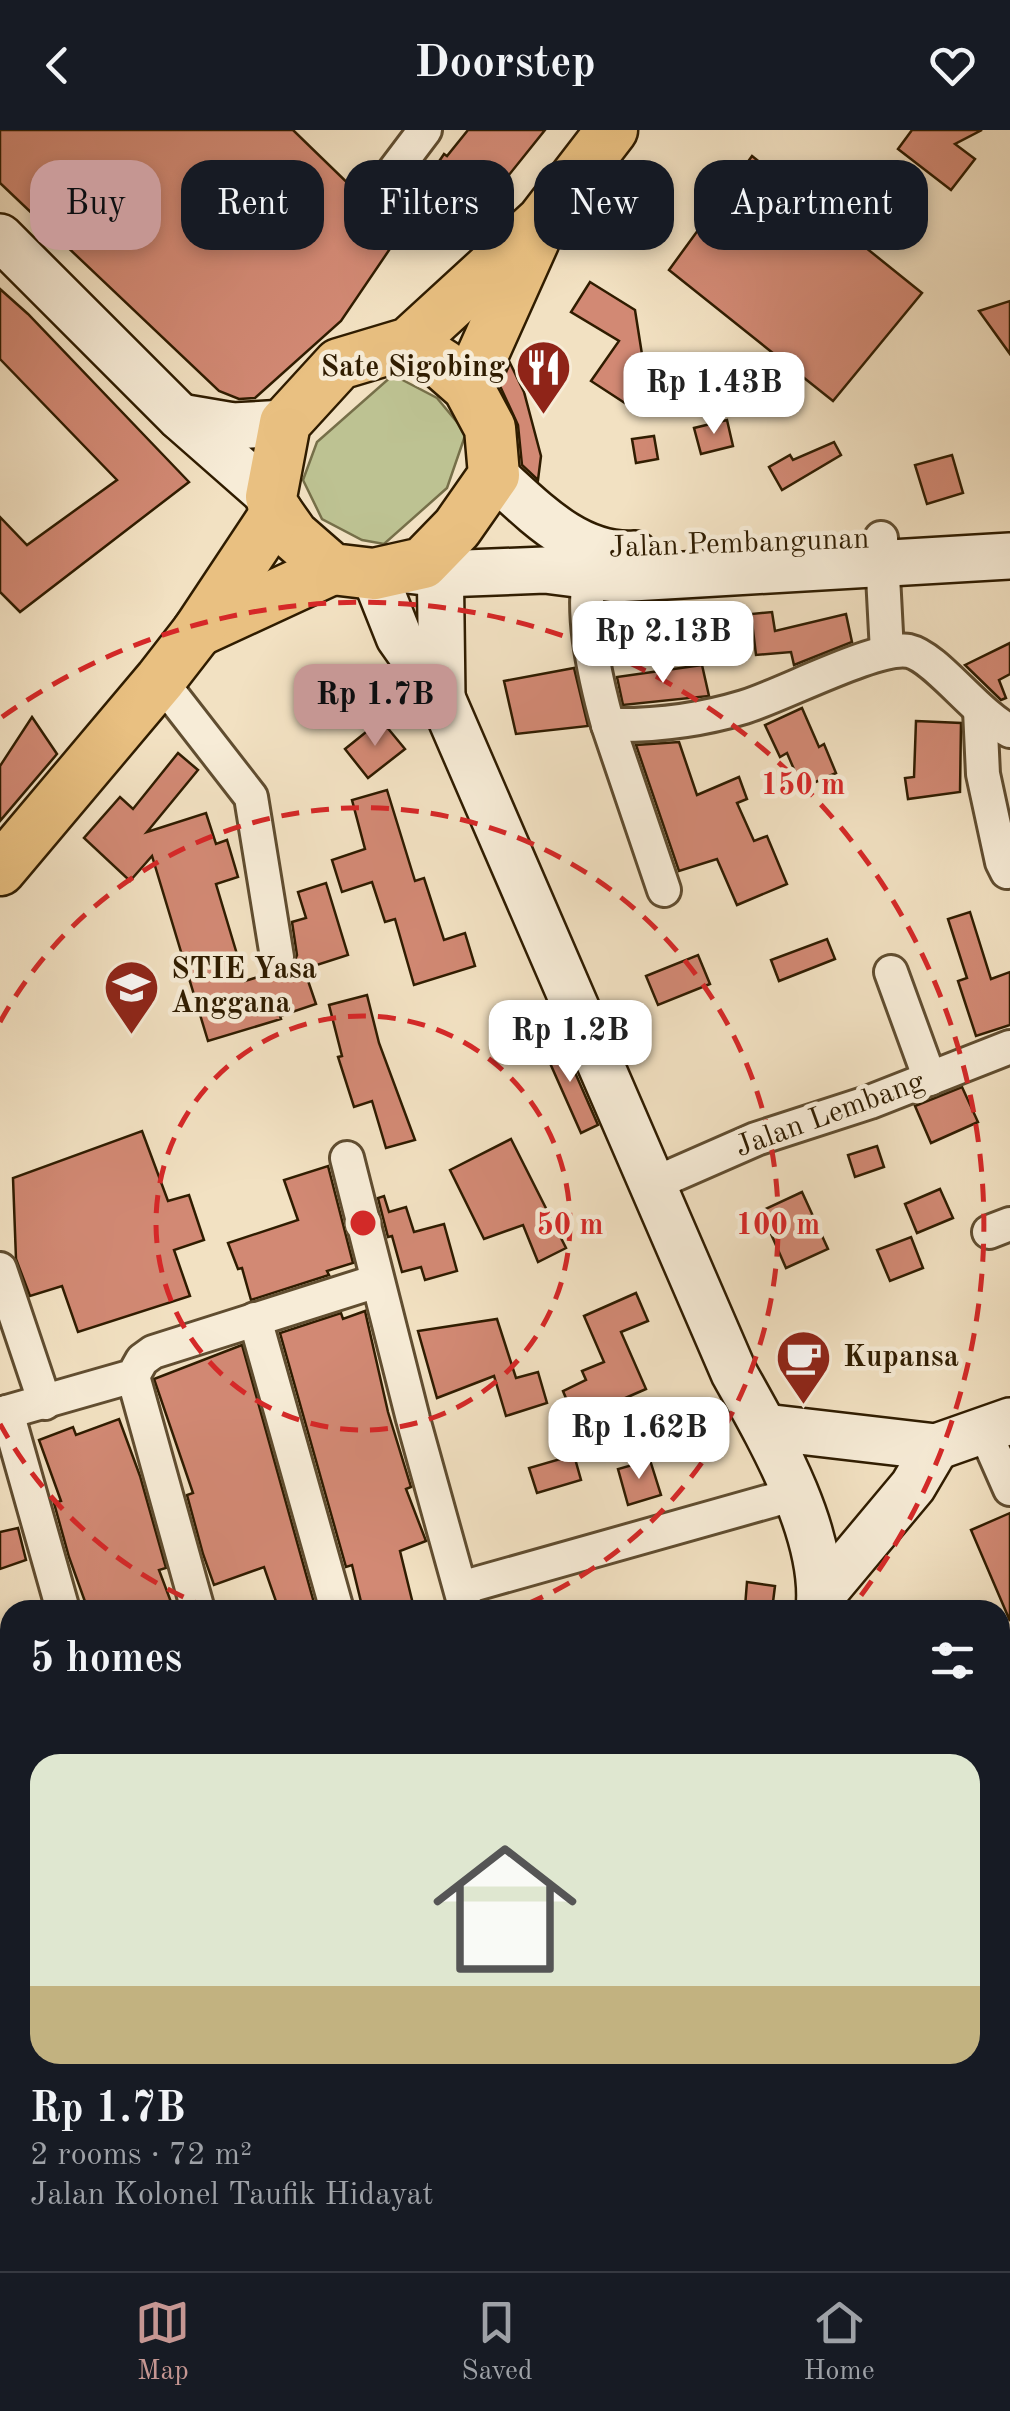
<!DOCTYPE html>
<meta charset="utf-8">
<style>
:root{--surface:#171b24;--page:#20242c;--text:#f1f3f6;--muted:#9ea1a6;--line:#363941;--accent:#c59692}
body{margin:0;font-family:"Old Standard TT",serif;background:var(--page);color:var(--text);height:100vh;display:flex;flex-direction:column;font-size:38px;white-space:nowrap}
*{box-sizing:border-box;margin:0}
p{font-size:32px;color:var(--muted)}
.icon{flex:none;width:55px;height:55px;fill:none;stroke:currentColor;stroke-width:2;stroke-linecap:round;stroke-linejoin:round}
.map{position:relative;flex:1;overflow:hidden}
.side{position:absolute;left:0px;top:1470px;width:1010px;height:672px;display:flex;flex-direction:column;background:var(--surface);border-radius:30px 30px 0 0;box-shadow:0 5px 15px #0003}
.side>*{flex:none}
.banner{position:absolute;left:30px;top:30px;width:950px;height:90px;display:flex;gap:20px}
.price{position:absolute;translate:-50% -85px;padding:0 22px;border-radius:20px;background:#fff;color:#222;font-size:32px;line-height:65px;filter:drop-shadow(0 2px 5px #0008)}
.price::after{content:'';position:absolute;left:50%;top:60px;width:30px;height:22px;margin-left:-15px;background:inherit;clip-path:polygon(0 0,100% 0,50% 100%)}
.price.current{background:var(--accent);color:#111}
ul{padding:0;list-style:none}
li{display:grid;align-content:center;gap:20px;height:530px;padding:0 30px}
li span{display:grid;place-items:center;height:310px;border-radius:30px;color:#555}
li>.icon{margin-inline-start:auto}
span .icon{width:180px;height:180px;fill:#fffc;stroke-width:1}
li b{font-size:42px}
h2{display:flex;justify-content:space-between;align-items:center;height:120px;padding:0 30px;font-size:42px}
.pill{padding:0 35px;border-radius:30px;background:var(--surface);box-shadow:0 5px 15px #0003;font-size:35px;line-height:90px}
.pill.current{background:var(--accent);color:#111}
header{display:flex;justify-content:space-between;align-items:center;height:130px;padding:0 30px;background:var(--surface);font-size:45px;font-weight:600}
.tab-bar{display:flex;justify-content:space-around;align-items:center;height:140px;border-top:2px solid var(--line);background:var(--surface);font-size:28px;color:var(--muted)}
.tab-bar a{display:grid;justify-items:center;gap:5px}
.tab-bar .current{color:var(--accent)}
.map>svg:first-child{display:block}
.green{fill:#bdc292;stroke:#766f49;stroke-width:2.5}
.building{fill:#d28974;stroke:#2f1c00;stroke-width:2.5}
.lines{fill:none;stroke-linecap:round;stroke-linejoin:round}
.street-casing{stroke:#604d30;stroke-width:38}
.secondary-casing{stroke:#2f1c00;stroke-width:50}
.primary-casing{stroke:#2f1c00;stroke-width:55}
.street{stroke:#f7ecd7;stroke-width:32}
.secondary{stroke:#f7ecd7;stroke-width:45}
.primary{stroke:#e9c081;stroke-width:50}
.ring{fill:none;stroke:#d62828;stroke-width:5;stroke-dasharray:18 12}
.labels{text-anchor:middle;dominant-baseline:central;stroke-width:9;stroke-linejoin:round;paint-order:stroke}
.poi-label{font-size:30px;font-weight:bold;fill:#2f1c00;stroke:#f7ecd7;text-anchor:start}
.street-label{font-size:30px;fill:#2f1c00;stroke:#f7ecd7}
.centre{fill:#d62828;stroke:#f7ecd7;stroke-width:5}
.ring-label{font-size:30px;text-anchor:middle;font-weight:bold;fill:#d62828;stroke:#f7ecd7;stroke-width:9;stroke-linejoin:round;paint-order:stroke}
</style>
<header><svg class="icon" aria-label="back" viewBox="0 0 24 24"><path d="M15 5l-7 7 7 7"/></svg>Doorstep<svg class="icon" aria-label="heart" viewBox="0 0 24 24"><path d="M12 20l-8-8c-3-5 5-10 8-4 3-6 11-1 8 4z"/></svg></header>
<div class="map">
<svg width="1010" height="2141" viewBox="0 0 1010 2141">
<rect width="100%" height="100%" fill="#f2e1c2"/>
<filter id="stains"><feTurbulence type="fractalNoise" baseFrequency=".002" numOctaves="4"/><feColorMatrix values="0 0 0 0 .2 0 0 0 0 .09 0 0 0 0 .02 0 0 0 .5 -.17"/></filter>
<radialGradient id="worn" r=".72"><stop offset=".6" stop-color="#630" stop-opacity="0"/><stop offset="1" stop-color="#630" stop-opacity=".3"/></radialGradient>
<path class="green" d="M393,245l44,23 29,35 -19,55 -63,56 -22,-4 -40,-21 -19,-39 14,-38z"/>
<g class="building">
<path d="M0,0h293l67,65 6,11 9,4 25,24 -59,87 -86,77 -16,1 -20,-8 -219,-208z"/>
<path d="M468,0h77l-73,91 -49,-36 21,-31 3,2z"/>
<path d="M912,0h70l-27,14 20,15 -24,31 -53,-41z"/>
<path d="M752,26l170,137 -89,108 -164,-131z"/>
<path d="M590,152l45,28 9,57 -9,15 8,6 -12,19 -40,-26 28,-40 -48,-29z"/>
<path d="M0,159l28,25 161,168 -169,130 -20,-20v-75l27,28 90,-65 -117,-121z"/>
<path d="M1010,171v53l-31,-43z"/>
<path d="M510,233l14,29 17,64 -3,24 -16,-15 -4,-40 -18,-39z"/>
<path d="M727,290l6,26 -32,8 -7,-26z"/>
<path d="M654,306l4,23 -22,4 -4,-24z"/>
<path d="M834,312l7,13 -59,35 -13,-23 21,-12 3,5z"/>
<path d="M952,325l11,38 -36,11 -12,-39z"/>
<path d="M772,482l3,19 71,-17 6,28 -58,23 -3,-13 -35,3 -5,-41z"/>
<path d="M1010,513v31l-11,6 7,18 -5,2 -36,-35z"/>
<path d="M702,535l7,31 -86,9 -6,-28z"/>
<path d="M574,538l14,58 -72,8 -12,-53z"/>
<path d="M802,578l17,39 5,-3 12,29 -34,15 -15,-35 -7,4 -15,-32z"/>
<path d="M32,587l25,37 -57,67v-55z"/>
<path d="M381,590l24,29 -37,29 -23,-29z"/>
<path d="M916,591l45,2 -1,69 -52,7 -3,-21 9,-1z"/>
<path d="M679,612l18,53 42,-18 8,22 -10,4 17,38 13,-5 20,48 -50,21 -20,-46 -38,12 -43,-126z"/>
<path d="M178,623l20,17 -51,62 59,-19 10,31 11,-4 11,37 -22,7 29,97 23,-7 13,2 9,-4 7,-17 -5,-33 14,-4 -8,-26 28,-9 22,72 -44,14 12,35 -36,12 1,3 -73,22 -56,-185 -22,25 -46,-43 36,-41 13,12z"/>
<path d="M387,660l28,91 9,-3 20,62 21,-7 10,33 -61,19 -19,-66 -10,3 -13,-40 -30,10 -10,-32 33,-11 -13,-49z"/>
<path d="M970,782l21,67 19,-7v53l-34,11 -18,-55 9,-3 -19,-59z"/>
<path d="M827,809l8,20 -56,22 -8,-21z"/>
<path d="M698,825l12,29 -52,21 -12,-29z"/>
<path d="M367,865l12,48 36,97 -29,8 -14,-47 -18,6 -16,-50 4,-1 -13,-51z"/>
<path d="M559,906l39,89 -17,8 -39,-88z"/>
<path d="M962,957l16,35 -47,21 -16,-37z"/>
<path d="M142,1001l26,70 21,-6 15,45 -30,10 16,46 -112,36 -16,-46 -32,10 -14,-37 -3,-81z"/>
<path d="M511,1009l55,109 -28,14 -15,-37 -39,14 -34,-69z"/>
<path d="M877,1016l7,21 -29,10 -7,-22z"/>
<path d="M328,1036l25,97 -26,8 2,4 -78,25 -9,-32 -4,1 -10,-26 70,-23 -14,-40z"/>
<path d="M940,1059l13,29 -36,15 -12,-29z"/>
<path d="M802,1062l26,57 -42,19 -25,-57z"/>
<path d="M384,1066l5,16 17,-5 8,25 30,-8 13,47 -32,9 -4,-13 -19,5 -10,-36 -4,1 -10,-39z"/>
<path d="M911,1107l12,31 -33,13 -13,-31z"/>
<path d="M636,1163l12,28 -27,11 25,57 -71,31 -12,-29 23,-11 -4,-9 22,-9 -20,-46z"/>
<path d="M365,1181l23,101 23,75 -5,2 20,52 -26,10 13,53 -25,6h-25l-11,-45 -6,2 -66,-234 61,-20 2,6z"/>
<path d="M497,1189l19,59 22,-6 9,31 -41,13 -12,-40 -57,22 -19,-67z"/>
<path d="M242,1215l74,265h-37l-15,-43 -50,18 -11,-31 -16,-59 6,-2 -39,-114z"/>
<path d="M119,1289l21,57 26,92 -7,2 15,40h-86l-19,-53 -15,-54 7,-2 -22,-61 34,-13 3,8z"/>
<path d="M574,1325l7,25 -44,13 -8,-25z"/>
<path d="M650,1330l11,35 -33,10 -10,-36z"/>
<path d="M1010,1383v108l-39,-91z"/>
<path d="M18,1398l8,32 -26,9v-37z"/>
<path d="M747,1452l28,4 -3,24 -27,-3z"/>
</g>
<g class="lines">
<defs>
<g id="street">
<path d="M379,61l46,-61"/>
<path d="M881,408l6,114"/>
<path d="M594,426c-17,46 1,122 14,169 48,1 90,-4 136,-18 37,-11 133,-62 165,-56 27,6 68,64 101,80"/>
<path d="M160,550l91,117 26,160"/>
<path d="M980,580l3,64 19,88 5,10"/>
<path d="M608,595l56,165"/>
<path d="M891,842l39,107"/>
<path d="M347,1028l66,261 53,191"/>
<path d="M651,1055l105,-46 114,-37 140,-55"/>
<path d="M989,1102l21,-8"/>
<path d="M0,1139l45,134"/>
<path d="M255,1189l82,291"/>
<path d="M133,1246l65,234"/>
<path d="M7,1282l56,198"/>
<path d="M0,1284l133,-38 9,-16 11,-8 224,-71"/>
<path d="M984,1300l26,59"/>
<path d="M461,1458l334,-94"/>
<path d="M822,2141l5,-9"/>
</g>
<g id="secondary">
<path d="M0,107l180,180 91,80"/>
<path d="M180,287l53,9 52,-3"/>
<path d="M494,345c40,36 83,83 141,79"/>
<path d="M440,416l2,152"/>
<path d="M398,439l44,5 103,-4 70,9 395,-23"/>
<path d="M374,444l25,63 43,61 292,675c36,64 93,162 85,237"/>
<path d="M765,1297l171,20 74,-26"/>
<path d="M821,1466l92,-110 23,-39"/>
<path d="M539,2141l5,-9"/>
</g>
<g id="primary">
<path d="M409,213l34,22 25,22 22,41 4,47 -37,53 -34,35 -49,11 -42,-5 -39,-34 -19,-27 -3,-11 14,-74 54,-59 70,-21 133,-122 70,-91"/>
<path d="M468,257l66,-147"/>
<path d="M198,501l134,-62"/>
<path d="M0,740l160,-190 38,-49 79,-119"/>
</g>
</defs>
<use href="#street" class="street-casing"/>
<use href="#secondary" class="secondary-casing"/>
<use href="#primary" class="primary-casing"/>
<use href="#street" class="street"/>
<use href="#secondary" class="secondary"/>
<use href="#primary" class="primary"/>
</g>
<g class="ring">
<circle cx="363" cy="1093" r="207"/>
<path d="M211 1479A415 415 0 0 1 0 1294M0 892A415 415 0 1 1 515 1479"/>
<path d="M2 587A622 622 0 0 1 853 1476"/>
</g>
<defs>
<symbol id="restaurant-pin" viewBox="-11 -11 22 30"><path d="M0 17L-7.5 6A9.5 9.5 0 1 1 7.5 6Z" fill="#8f2418" stroke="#f7ecd7"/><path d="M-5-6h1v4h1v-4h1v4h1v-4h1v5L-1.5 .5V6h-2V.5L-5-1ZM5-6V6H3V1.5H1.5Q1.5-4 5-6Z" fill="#fff"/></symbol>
<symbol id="university-pin" viewBox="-11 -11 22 30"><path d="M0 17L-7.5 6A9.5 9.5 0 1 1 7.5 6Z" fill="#8f2418" stroke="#f7ecd7"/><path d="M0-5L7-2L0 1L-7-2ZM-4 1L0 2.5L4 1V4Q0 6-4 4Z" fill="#fff"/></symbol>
<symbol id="cafe-pin" viewBox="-11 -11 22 30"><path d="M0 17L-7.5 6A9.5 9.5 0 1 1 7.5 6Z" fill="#8f2418" stroke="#f7ecd7"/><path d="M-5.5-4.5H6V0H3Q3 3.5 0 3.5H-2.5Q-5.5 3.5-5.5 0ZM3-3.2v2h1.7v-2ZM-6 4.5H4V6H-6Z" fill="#fff"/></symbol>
</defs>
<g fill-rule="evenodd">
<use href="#restaurant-pin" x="512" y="206" width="63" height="86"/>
<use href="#university-pin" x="100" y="826" width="63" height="86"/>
<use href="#cafe-pin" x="772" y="1196" width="63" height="86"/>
</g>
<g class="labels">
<g class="poi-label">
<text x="505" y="238" text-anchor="end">Sate Sigobing</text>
<text x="171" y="840">STIE Yasa<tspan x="171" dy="34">Anggana</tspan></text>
<text x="843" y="1228">Kupansa</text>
</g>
<g class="street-label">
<text transform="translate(739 414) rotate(-2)">Jalan Pembangunan</text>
<text transform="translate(830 985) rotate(-20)">Jalan Lembang</text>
</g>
</g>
<circle cx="363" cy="1093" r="15" class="centre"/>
<g class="ring-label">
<text x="803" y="664">150 m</text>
<text x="570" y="1104">50 m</text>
<text x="778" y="1104">100 m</text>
</g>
<rect width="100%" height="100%" filter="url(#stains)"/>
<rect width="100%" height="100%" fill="url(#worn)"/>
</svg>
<b class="price" style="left:714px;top:307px">Rp 1.43B</b>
<b class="price" style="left:663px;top:556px">Rp 2.13B</b>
<b class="price current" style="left:375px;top:619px">Rp 1.7B</b>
<b class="price" style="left:570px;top:955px">Rp 1.2B</b>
<b class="price" style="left:639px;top:1352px">Rp 1.62B</b>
<div class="banner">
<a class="pill current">Buy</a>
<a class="pill">Rent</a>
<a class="pill">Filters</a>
<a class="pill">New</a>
<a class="pill">Apartment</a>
</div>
<section class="side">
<h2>5 homes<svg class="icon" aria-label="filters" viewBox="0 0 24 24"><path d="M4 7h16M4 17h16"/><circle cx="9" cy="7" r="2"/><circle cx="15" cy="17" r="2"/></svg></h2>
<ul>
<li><span style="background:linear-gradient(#dfe7d0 75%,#c2b280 0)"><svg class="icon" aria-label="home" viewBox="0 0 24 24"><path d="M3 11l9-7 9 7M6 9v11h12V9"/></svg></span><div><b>Rp 1.7B</b><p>2 rooms · 72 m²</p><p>Jalan Kolonel Taufik Hidayat</p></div></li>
</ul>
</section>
</div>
<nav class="tab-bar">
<a class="current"><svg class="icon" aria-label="map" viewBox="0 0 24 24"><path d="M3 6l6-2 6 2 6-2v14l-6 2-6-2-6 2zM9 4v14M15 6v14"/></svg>Map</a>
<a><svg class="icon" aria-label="saved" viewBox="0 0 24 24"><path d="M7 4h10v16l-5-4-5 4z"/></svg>Saved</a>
<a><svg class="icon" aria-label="home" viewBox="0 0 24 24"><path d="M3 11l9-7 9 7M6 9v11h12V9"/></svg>Home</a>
</nav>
